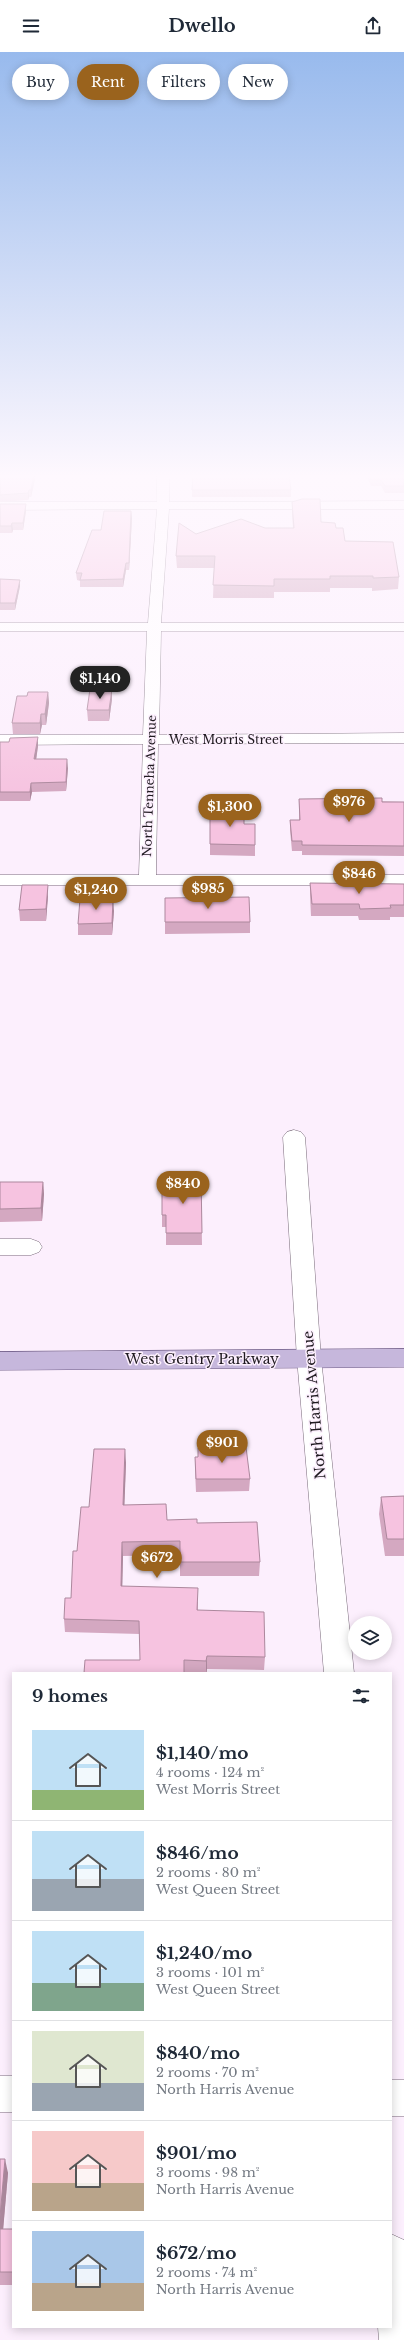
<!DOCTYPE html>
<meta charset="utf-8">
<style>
:root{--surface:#fff;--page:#f6f6f7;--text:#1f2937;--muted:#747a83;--line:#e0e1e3;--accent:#9a631d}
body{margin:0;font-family:"Libre Baskerville",serif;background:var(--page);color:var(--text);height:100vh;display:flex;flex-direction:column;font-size:15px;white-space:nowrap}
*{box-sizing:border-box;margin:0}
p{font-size:13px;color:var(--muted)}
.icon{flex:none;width:22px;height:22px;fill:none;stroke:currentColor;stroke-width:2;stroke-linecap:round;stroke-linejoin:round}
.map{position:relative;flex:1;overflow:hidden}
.panel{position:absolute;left:12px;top:1620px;width:380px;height:656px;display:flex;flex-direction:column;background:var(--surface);border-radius:0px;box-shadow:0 2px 10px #0003}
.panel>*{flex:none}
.hud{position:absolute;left:12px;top:12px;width:380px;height:36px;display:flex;gap:8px}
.tools{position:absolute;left:348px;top:1564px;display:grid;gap:8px}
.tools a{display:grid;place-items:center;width:44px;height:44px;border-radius:50%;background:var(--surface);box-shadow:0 2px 10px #0003;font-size:20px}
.price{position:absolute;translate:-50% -34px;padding:0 9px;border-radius:14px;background:var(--accent);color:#fff;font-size:13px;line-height:26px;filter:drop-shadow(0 1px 2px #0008)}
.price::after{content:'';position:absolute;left:50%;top:24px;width:12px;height:9px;margin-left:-6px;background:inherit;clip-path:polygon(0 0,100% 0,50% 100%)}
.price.on{background:#222;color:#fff}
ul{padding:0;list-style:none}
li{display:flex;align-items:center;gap:12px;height:100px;padding:0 20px}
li+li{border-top:1px solid var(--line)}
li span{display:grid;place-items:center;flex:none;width:112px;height:80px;border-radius:0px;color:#555}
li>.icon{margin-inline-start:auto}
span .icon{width:48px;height:48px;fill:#fffc;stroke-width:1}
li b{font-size:17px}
h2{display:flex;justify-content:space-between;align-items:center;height:48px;padding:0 20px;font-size:17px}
.chip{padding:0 14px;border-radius:18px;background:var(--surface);box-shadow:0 2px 10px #0003;font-size:14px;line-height:36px}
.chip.on{background:var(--accent);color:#fff}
header{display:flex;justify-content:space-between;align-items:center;height:52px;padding:0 20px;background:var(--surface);font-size:18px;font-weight:800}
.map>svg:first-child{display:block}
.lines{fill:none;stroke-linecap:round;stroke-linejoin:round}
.minor-casing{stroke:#796b7a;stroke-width:1}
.major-casing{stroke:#73618b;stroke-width:1}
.minor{fill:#fff;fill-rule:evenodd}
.major{fill:#c6b7dc;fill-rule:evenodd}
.wall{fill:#d4a8c1}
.shaded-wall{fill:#ac889d}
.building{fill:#f6c3e0;stroke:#ac889d}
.labels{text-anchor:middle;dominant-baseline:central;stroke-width:3;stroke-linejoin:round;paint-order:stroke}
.far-street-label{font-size:12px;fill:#1f1a20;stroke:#fceffd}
.street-label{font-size:14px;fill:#1f1a20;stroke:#fceffd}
</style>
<header><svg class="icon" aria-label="menu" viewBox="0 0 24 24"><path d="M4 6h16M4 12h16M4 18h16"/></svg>Dwello<svg class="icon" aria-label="share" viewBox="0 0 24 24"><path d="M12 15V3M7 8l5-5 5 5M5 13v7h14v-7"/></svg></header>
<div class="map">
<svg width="404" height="2288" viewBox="0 0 404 2288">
<rect width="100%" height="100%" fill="#fceffd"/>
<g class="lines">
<defs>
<g id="minor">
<path d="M157,423h12v27l235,-1v8h-235l-8,114h243v8h-243l-2,104 245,-2v10l-246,1 -2,131h248v10h-404v-10h139l4,-131 -143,1v-10h143l4,-104h-147v-8h148l9,-114 -157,1v-8h157z"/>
<path d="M294,1078l7,2 4,5 16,221 33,315h-30l-27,-315 -14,-221 4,-5z"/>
<path d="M0,1187h31l8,3 3,5 -3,5 -8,3h-31z"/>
<rect x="0" y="2024" width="13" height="36"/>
<rect x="391" y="2028" width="13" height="36"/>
<path d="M391,2182l13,6v100h-25l-1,-13h13z"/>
</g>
<path id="major" d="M404,1297v18l-404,3v-18z"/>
</defs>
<use href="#minor" class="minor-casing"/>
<use href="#major" class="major-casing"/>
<use href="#minor" class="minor"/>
<use href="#major" class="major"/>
</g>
<g class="wall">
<path d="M0,423h36l-5,22h-2l-1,3 -28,2z"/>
<path d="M366,423h38v18h-19l-4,-7h-10z"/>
<rect x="192" y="438" width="99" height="7"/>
<path d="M292,450l29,20 15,6 9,13 54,36 -1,12 -26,2v-3h-42v4h-56v6h-61l1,-30h-37l-1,-12 20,-22 69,-6h28l-1,-14z"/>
<path d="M0,452l26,7 -3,19h-10l-1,3h-12z"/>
<path d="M131,459l1,7 -3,52h-3l-3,17h-43v-6l-3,-1 -1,-7 25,-43z"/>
<path d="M0,527l20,7 -5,24h-15z"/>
<path d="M48,640l1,11 -3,22h-4l-2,9h-27l-1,-11 15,-27z"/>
<path d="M112,647l-3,22h-21l-1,-11z"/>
<path d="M0,690l38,4 -2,13 32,9 -2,23 -34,1 -2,9h-30z"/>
<path d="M299,747l105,3v54l-102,-1v-4h-10l-2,-21v-10h9z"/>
<path d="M210,756l31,7 3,9 11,21v11l-45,-1z"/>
<path d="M310,831l94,1v33h-14v3h-31l-1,-4h-47l-1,-21z"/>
<path d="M48,844l-2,25h-26l-1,-11z"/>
<path d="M114,859l-2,24h-34v-11z"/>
<path d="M165,870h85v11l-85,1z"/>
<path d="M201,1125l1,68h-36v-18h-4v-12l7,-30z"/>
<path d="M0,1130h43l1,12 -2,27 -42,1z"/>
<path d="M198,1396l52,31 -1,12 -53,1 -1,-22v-13h3z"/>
<path d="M126,1411l-2,42 43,15 30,3 63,39 -1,14h-79v-21l-57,1 -1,30 76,16v8l67,47 -1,13 -57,-1v4h-123l56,-13v-26l-75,-2 -1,-13 7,-21 6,-47 12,-44z"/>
<path d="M404,1444v60h-19l-6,-42 2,-17z"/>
<path d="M0,2107l8,14 -5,56h10v56h-13z"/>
</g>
<g class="shaded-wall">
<path d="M34,423h2l-5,22v-7z"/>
<path d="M29,438v7l-1,3v-7z"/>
<path d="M26,452v7l-3,19v-7z"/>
<path d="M131,459l1,7 -3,52v-7z"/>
<path d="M12,471l1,7 -1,3 -1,-7z"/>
<path d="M126,511v7l-3,17v-8z"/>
<path d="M20,528v6l-5,24v-7z"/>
<path d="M112,637v10l-3,22v-11z"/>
<path d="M48,640l1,11 -3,22 -1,-11z"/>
<path d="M41,662l1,11 -2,9v-11z"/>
<path d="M38,685v9l-3,22 -1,-9z"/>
<path d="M67,707l1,9 -2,23v-9z"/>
<path d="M31,731l1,9 -2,9v-9z"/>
<path d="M48,833v11l-2,25v-12z"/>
<path d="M113,847l1,12 -2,24v-12z"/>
<path d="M43,1130l1,12 -2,27 -1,-13z"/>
<path d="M125,1397l1,14 -2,55 -1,-13z"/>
<path d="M122,1490l1,14 -1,44 -1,-14z"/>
<path d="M207,1604v13l-1,4v-12z"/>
<path d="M5,2107l3,14 -6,70 -2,-9v-17z"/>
</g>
<g class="building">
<path d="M0,423h34l-3,15h-2l-1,3 -28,2z"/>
<path d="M193,423h96l2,15h-99z"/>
<path d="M369,423h35v11h-19l-4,-6h-10z"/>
<path d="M302,447h18l1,23 14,1 1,5h7l2,13 48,1 6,35 -26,1v-2h-43v3h-56v7l-61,-1 2,-29h-39l3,-33 17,11 45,-15 24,9h29l-2,-26z"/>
<path d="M0,452h26l-3,19h-11l-1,3h-11z"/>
<path d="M104,459h27l-2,52h-3l-3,16 -43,1 2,-7h-6l16,-43h9z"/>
<path d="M0,527l20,1 -5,23h-15z"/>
<path d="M90,637h22l-3,21h-22z"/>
<path d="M28,640h20l-3,22h-4l-1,9h-28l5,-27h10z"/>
<path d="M38,685l-4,22h33l-1,23 -35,1 -1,9h-30v-50h9l1,-4z"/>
<path d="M382,746v4h22v44l-102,-1v-4h-10l-2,-21h10l-1,-21z"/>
<path d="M210,756h31v7h3v9h11v21l-45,-1z"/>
<path d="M310,831l94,1v21h-14l1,3 -31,1 -1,-5h-47z"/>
<path d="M22,833h26l-2,24 -27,1z"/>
<path d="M249,845l1,25h-85v-24z"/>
<path d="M80,847h33l-1,24 -34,1z"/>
<path d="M169,1125h32l1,56h-36v-18h-4v-30h7z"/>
<path d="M0,1130h43l-2,26 -41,1z"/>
<path d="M246,1395l4,32h-54l-1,-22h3v-9z"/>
<path d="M94,1397h31l-2,56 43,-1 1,16 30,-1v4l60,-1 3,40h-80v-21l-58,1 -1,44 77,2 -1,22 67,2 1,45 -58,-1 -1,5 -22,-1v13h-100l1,-13h55l-1,-39 -75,-2 1,-21h6l2,-47h4l4,-44h8z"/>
<path d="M404,1444v43h-17l-6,-42z"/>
<path d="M0,2107h5l-5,58z"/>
<rect x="0" y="2177" width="13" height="43"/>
</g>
<linearGradient id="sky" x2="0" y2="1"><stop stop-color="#98baed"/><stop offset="0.57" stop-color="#fef8fe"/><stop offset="1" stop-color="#fef8fe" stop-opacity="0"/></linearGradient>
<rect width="404" height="744" fill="url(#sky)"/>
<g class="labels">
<g class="far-street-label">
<text x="226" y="687">West Morris Street</text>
<text transform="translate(149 734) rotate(-88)">North Tenneha Avenue</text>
</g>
<g class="street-label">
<text x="202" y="1307">West Gentry Parkway</text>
<text transform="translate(314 1353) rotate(-95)">North Harris Avenue</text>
</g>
</g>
</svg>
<div class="tools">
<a><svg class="icon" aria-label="layers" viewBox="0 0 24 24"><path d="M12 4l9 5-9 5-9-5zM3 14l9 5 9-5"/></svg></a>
</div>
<b class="price on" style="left:100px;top:648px">$1,140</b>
<b class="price" style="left:349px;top:771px">$976</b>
<b class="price" style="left:230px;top:776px">$1,300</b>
<b class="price" style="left:359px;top:843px">$846</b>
<b class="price" style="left:208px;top:858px">$985</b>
<b class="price" style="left:96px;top:859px">$1,240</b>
<b class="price" style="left:183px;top:1153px">$840</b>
<b class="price" style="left:222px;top:1412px">$901</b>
<b class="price" style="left:157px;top:1527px">$672</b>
<div class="hud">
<a class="chip">Buy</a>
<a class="chip on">Rent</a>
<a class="chip">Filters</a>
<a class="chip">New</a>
</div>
<section class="panel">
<h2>9 homes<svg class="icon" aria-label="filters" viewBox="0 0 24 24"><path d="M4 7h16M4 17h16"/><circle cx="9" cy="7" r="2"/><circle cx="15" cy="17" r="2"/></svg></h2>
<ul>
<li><span style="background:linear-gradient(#bfe0f5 75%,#8fb573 0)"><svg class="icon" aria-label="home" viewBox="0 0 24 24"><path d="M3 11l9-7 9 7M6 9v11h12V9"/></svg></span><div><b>$1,140/mo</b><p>4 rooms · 124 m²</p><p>West Morris Street</p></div></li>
<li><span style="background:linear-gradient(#bfe0f5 60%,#9aa5b1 0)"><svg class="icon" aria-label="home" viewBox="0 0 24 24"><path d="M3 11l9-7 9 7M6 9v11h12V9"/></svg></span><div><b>$846/mo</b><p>2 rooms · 80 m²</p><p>West Queen Street</p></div></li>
<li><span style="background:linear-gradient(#bfe0f5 65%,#7fa58c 0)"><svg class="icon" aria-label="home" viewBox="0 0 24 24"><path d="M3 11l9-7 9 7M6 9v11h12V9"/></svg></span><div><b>$1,240/mo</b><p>3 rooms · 101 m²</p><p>West Queen Street</p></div></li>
<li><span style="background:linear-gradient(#dfe7d0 65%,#9aa5b1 0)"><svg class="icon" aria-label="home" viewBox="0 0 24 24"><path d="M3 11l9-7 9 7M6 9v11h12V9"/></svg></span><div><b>$840/mo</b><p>2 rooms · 70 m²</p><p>North Harris Avenue</p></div></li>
<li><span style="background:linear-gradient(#f6c9c9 65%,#b9a48a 0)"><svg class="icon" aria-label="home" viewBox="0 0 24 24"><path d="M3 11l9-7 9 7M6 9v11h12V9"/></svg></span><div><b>$901/mo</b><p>3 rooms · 98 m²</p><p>North Harris Avenue</p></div></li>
<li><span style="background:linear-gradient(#a9c7e8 65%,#b9a48a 0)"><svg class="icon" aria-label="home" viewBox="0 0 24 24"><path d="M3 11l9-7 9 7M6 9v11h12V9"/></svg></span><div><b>$672/mo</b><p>2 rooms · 74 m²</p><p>North Harris Avenue</p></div></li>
</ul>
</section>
</div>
